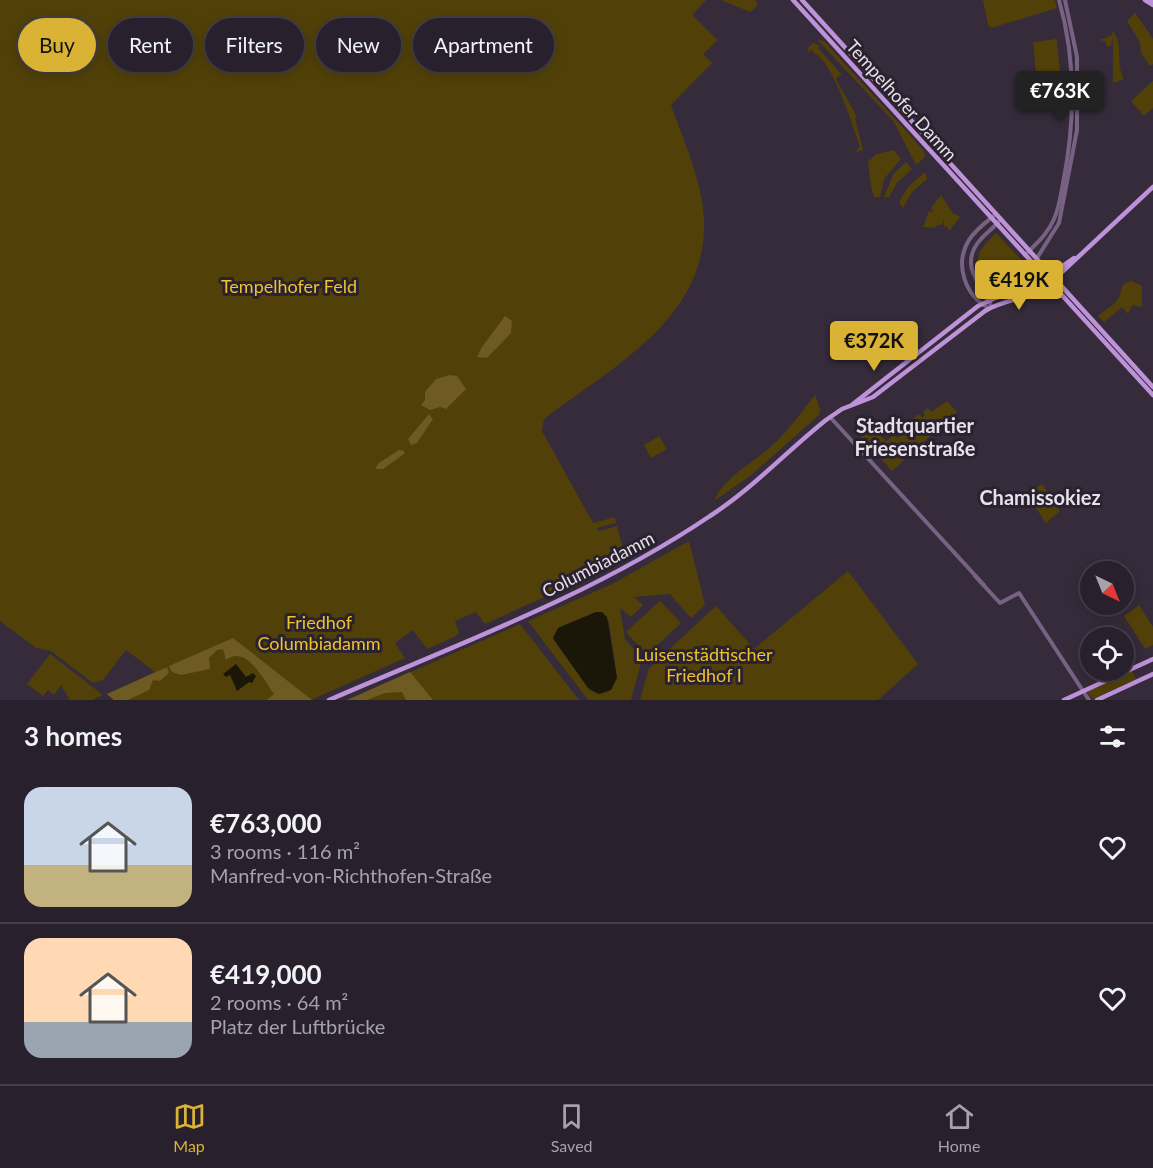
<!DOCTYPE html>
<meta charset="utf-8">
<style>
:root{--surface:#28202c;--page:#342d38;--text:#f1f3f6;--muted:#a5a3a9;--line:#443e48;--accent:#dab334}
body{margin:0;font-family:Lato,sans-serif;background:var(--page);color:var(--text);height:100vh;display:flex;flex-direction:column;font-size:22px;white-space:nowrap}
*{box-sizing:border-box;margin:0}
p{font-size:20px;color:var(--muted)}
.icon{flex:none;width:33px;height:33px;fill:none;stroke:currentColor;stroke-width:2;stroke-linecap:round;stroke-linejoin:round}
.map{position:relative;height:700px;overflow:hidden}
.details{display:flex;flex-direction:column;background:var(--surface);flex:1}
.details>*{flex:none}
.guide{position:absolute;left:18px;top:18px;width:600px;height:54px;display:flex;gap:12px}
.needle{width:39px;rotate:137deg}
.buttons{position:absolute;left:1080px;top:561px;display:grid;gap:12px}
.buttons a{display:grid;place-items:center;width:54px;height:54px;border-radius:50%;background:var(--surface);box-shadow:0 3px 15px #0003,0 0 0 2px var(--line);font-size:30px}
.price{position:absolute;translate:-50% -51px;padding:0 14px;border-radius:6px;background:var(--accent);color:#111;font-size:20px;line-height:39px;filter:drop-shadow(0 2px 3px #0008)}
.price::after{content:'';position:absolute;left:50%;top:36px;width:18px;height:14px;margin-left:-9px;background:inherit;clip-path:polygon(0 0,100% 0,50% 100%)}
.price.on{background:#222;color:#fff}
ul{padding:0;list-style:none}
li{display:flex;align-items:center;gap:18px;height:150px;padding:0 24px}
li+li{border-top:2px solid var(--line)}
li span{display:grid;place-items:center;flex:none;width:168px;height:120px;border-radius:18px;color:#555}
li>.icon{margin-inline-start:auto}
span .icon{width:72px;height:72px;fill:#fffc;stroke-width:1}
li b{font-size:26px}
h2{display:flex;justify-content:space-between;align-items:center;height:72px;padding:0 24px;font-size:26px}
.tag{padding:0 21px;border-radius:27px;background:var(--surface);box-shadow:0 3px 15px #0003,0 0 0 2px var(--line);font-size:21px;line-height:54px}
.tag.on{background:var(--accent);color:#111}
.menu{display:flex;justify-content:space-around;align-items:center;height:84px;border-top:2px solid var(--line);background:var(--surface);font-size:16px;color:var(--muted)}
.menu a{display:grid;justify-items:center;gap:3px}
.menu .on{color:var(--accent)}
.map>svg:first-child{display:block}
.green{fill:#514109;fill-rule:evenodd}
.forest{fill:#6d5b23}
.water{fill:#1a1608}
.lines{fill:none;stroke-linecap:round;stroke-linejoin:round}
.minor{stroke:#776284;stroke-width:4}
.major{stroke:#bd92d8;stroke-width:4.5}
.labels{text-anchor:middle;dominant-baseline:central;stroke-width:6;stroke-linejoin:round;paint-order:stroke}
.street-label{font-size:18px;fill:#e6e0ea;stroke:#2b2230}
.park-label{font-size:18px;fill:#edc22a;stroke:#2b2230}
.neighbourhood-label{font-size:20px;font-weight:bold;fill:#e6e0ea;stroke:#2b2230}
</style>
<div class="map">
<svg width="1153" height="700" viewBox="0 0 1153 700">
<rect width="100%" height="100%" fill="#352b3a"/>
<g class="green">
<path d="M0,0h706l-14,15 26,25 -15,14 9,9 -41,42c11,31 25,63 31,96 18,110 -84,162 -158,218l-2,12 51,92 22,-6 1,6 -19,5 2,3 18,-5 9,34 -141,64 -9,-12 -21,9 4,11 -3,4 -29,13 -14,-19 -18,13 10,15 -94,42h-197l-7,-6 48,-22 -29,-22 -23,30 -10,3 -42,-32 -15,-3 -36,-27z"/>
<path d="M721,0h34l3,5 -8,7z"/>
<path d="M983,0h72l2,8 -66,20 -3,-3z"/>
<path d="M1135,13l18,26v25l-3,2 -9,-13 -1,-11 -13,-21z"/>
<path d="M1113,31c11,15 2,33 11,48l-11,4v-46l-2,9 -4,1 -1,-5 -6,-2 12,-5z"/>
<path d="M817,39l8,3 99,109 1,6 -9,8 -22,-43z"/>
<path d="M1057,39l3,35 -24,2 -3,-34z"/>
<path d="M813,43l7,3 -2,2 24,27 -4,1 -2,3 21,38 -2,1 8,32 -6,2v-3l3,-2c-7,-21 -24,-75 -41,-91 -3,-2 -6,-3 -7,-6l-4,2v-4z"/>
<path d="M1153,81v27l-9,8 -13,-15z"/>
<path d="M893,150l8,9 -17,20 -4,18h-5l-3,-5 -4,-30 7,-7z"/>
<path d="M906,162l6,7 -15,14 -8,14h-5l10,-24z"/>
<path d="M925,172l2,7 -15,13 -9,16 -4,-6 9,-15z"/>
<path d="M941,195l13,20 2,-1 4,3 -11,14 -2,-5 -3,1v-7l-2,5h-5l-2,3 -12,-1 6,-16 4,2 -2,-5z"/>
<path d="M996,233l35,37 3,7 -1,-4 4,3 -10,8 -36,9c-19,-26 -19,-38 5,-60z"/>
<path d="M1132,281l10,5v21l-10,-2 -4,9 -6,-7 -18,15 -6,-6c6,-5 16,-11 20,-17 5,-9 1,-16 14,-18z"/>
<path d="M815,395l5,14 -1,6 -69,61 -36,25c9,-24 43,-40 62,-59 15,-15 26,-31 39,-47z"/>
<path d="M947,401l10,11 -65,59 -37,-41 16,-11 11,12 -3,4 7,6 8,-6 3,3 3,-2 -3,-4 5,-3 3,2 3,-3 -2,-3 5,-5 3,4 3,-2 -3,-4 5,-4 3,4 3,-3 -2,-3 5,-4 3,4z"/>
<path d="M659,436l8,13 -16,9 -7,-13z"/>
<path d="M1042,484l18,27 -14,12 -20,-29z"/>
<path d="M689,541l16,64 -14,13 -21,-24 -36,3 9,8 -12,12 -11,-9 5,31 17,20 -11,41h-43l-60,-79 84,-37zM596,612h4l9,10 8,56 -10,14 -10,2 -7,-4 -36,-49 4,-13z"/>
<path d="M848,571l70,93 -40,36h-238l9,-32 67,-62 38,43z"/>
<path d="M660,601l21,22 -34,32 -21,-23z"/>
<path d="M1139,605l14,22v18l-8,4 -21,-33z"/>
<path d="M520,624l59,76h-232z"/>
<path d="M50,654l53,41 -11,5h-22l-9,-15 -7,10 -6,-5 -5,6 -16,-12z"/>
<path d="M1132,671l4,8 -43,20 -6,-7z"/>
</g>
<g class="forest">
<path d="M505,316l7,5 -1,12 -24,25 -10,-1 5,-10z"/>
<path d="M450,375l7,1 9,13 -20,20 -6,-2 -10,3 -9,-5 4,-5v-8l11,-13z"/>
<path d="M429,414l4,5 -16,24 -6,2 -3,-6z"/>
<path d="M399,450l5,1v3l-21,15h-8l4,-6z"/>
<path d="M233,638l79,62h-45l7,-6c-10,-13 -27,-50 -48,-34l-3,-11 -6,1 -8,8 1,11 -29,6 -9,-3 -3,-6z"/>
<path d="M167,667l2,6 -9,8 -7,-1 -4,10 -21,10h-14l-7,-6z"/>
<path d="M410,672l23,28h-27l-4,-8 -17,1 -18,7h-20z"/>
</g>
<g class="water">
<path d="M596,612h6l5,5 10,61 -6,12 -12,4 -11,-6 -35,-50 5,-10z"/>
<path d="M236,664l10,13 7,-4 3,3 -4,7 -3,-1 -12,9 -7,-16 -4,2 -3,-3z"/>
</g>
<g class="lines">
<g class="minor">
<path d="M1025,255c11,-11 23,-21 29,-36 5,-11 7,-24 9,-36 12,-60 13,-124 -4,-183"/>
<path d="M1037,258l22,-35 18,-93v-73l-12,-57"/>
<path d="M992,307c-12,-23 -34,-43 -11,-68 6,-7 14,-12 20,-20"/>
<path d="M989,308c-24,-12 -35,-44 -20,-68 6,-10 17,-18 27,-26"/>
<path d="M830,417l154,168"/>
<path d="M975,576l25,27 19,-10 70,107"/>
</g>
<g class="major">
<path d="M793,0l360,395"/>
<path d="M802,0l351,387"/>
<path d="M1145,0l8,5"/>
<path d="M1151,0l2,1"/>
<path d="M853,404l125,-98 17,-8 37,-11 42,-29"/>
<path d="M329,700c129,-56 264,-105 381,-184 42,-27 77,-65 116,-96l16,-11 31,-12 112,-86c19,-12 42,-11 61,-24l107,-100"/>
<path d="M1064,700l89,-41"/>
<path d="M1097,700l56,-26"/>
</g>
</g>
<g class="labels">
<g class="street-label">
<text transform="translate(902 100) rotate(48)">Tempelhofer Damm</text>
<text transform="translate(598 564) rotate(-27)">Columbiadamm</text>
</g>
<g class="park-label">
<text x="289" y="286">Tempelhofer Feld</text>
<text x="319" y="622">Friedhof<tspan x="319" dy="21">Columbiadamm</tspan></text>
<text x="704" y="654">Luisenstädtischer<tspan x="704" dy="21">Friedhof I</tspan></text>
</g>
<g class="neighbourhood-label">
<text x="915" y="425">Stadtquartier<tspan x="915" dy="23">Friesenstraße</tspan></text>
<text x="1040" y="497">Chamissokiez</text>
</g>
</g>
</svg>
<div class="buttons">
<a><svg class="needle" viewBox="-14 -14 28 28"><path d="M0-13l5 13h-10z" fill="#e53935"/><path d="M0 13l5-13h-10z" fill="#a5a3a9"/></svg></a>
<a><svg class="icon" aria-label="locate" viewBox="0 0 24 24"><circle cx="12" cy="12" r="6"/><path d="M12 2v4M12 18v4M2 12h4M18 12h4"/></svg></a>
</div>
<b class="price on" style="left:1060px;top:122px">€763K</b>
<b class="price" style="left:1019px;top:311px">€419K</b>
<b class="price" style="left:874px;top:372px">€372K</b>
<div class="guide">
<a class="tag on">Buy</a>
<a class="tag">Rent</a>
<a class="tag">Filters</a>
<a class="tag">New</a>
<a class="tag">Apartment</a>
</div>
</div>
<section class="details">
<h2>3 homes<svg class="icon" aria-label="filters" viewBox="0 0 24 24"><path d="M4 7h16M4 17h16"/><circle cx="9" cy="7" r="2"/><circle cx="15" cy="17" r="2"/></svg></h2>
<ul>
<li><span style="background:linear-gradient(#c9d6e8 65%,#c2b280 0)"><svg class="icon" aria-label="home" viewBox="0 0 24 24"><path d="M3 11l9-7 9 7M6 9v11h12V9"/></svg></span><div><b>€763,000</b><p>3 rooms · 116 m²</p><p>Manfred-von-Richthofen-Straße</p></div><svg class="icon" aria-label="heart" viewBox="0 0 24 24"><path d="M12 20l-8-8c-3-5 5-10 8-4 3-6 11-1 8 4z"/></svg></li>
<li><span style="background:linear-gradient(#ffd9b3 70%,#9aa5b1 0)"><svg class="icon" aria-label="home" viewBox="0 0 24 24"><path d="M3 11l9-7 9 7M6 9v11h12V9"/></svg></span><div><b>€419,000</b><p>2 rooms · 64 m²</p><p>Platz der Luftbrücke</p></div><svg class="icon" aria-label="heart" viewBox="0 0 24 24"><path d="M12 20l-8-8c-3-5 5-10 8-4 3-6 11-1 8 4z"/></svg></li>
</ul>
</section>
<nav class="menu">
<a class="on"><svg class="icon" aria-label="map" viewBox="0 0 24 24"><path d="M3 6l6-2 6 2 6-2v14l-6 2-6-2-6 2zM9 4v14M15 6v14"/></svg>Map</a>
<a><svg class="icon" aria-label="saved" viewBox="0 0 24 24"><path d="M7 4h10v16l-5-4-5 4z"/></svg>Saved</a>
<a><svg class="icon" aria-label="home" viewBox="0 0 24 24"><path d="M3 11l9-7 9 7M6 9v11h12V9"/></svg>Home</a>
</nav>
